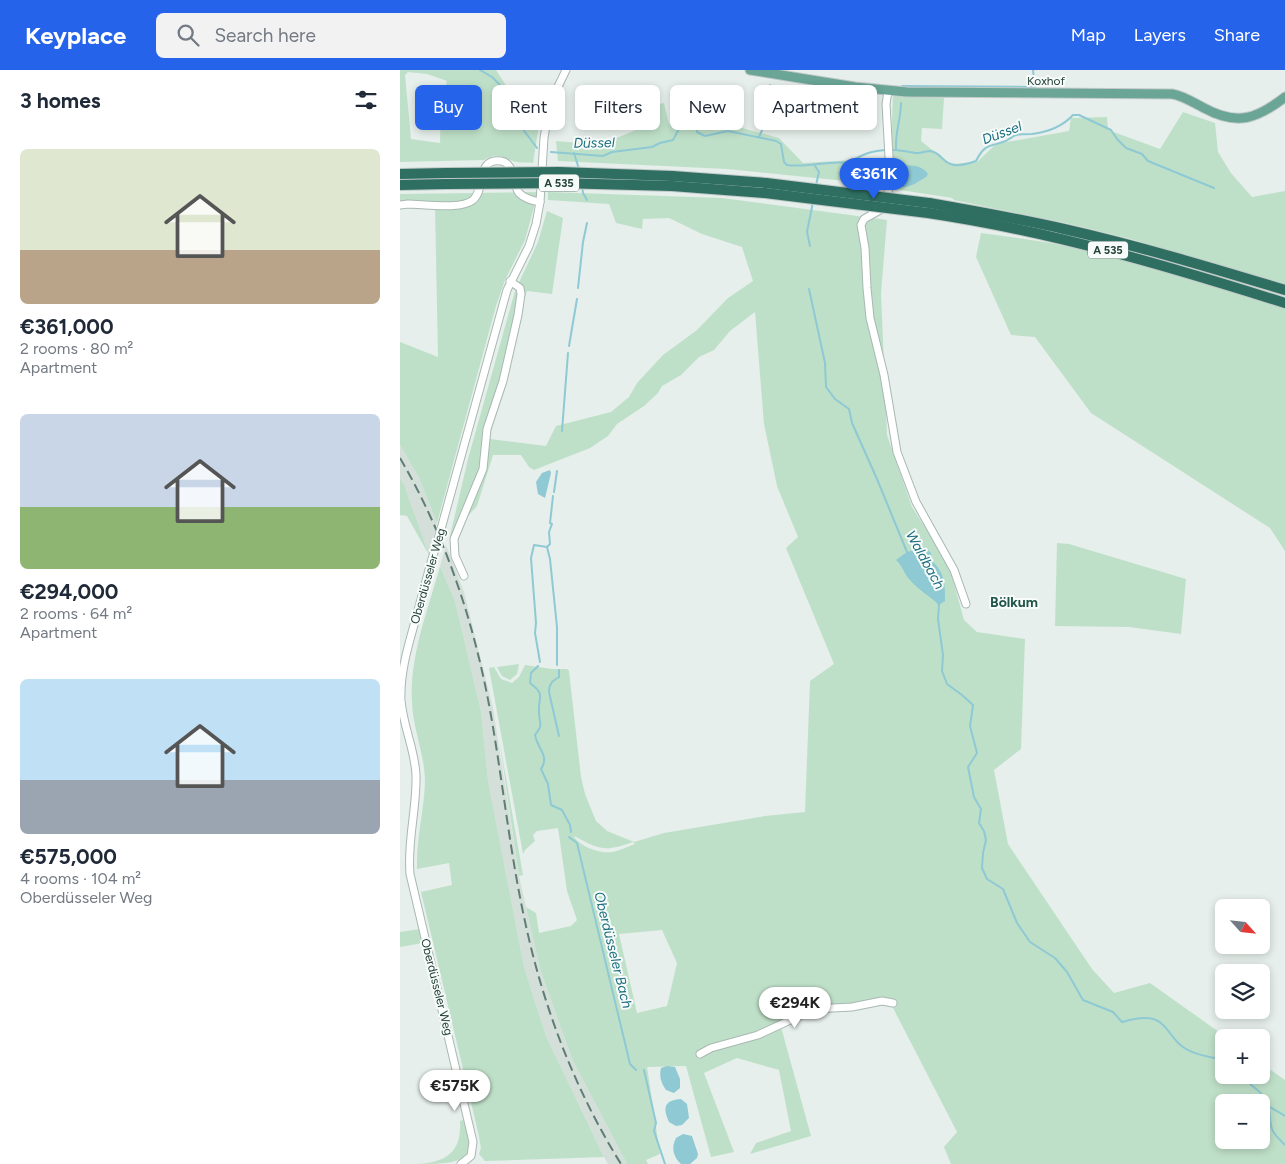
<!DOCTYPE html>
<meta charset="utf-8">
<style>
:root{--surface:#fff;--page:#f2f2f3;--text:#1f2937;--muted:#747a83;--accent:#2563eb}
body{margin:0;font-family:Figtree,sans-serif;background:var(--page);color:var(--text);height:100vh;display:flex;flex-direction:column;font-size:19px;white-space:nowrap}
*{box-sizing:border-box;margin:0}
p{font-size:16px;color:var(--muted)}
.icon{flex:none;width:28px;height:28px;fill:none;stroke:currentColor;stroke-width:2;stroke-linecap:round;stroke-linejoin:round}
.map{position:relative;flex:1;overflow:hidden}
.panel{display:flex;flex-direction:column;background:var(--surface);width:400px}
.panel>*{flex:none}
.banner{position:absolute;left:15px;top:15px;width:475px;height:45px;display:flex;gap:10px}
.needle{width:32px;rotate:117deg}
.controls{position:absolute;left:815px;top:829px;display:grid;gap:10px}
.controls a{display:grid;place-items:center;width:55px;height:55px;border-radius:8px;background:var(--surface);box-shadow:0 2px 8px #0003;font-size:25px}
.price{position:absolute;translate:-50% -42px;padding:0 11px;border-radius:18px;background:#fff;color:#222;font-size:16px;line-height:32px;filter:drop-shadow(0 1px 2px #0008)}
.price::after{content:'';position:absolute;left:50%;top:30px;width:15px;height:11px;margin-left:-8px;background:inherit;clip-path:polygon(0 0,100% 0,50% 100%)}
.price.selected{background:var(--accent);color:#fff}
ul{padding:0;list-style:none}
li{display:grid;align-content:center;gap:10px;height:265px;padding:0 20px}
li span{display:grid;place-items:center;height:155px;border-radius:8px;color:#555}
li>.icon{margin-inline-start:auto}
span .icon{width:90px;height:90px;fill:#fffc;stroke-width:1}
li b{font-size:21px}
h2{display:flex;justify-content:space-between;align-items:center;height:60px;padding:0 20px;font-size:21px}
.tag{padding:0 18px;border-radius:8px;background:var(--surface);box-shadow:0 2px 8px #0003;font-size:18px;line-height:45px}
.tag.selected{background:var(--accent);color:#fff}
header{display:flex;align-items:center;gap:30px;box-sizing:border-box;height:70px;padding:0 25px;background:var(--accent);color:#fff}
header strong{font-size:24px}
nav{display:flex;gap:28px;margin-inline-start:auto;font-size:18px}
.search{width:350px;height:45px;background:var(--page);display:flex;align-items:center;gap:12px;box-sizing:border-box;padding:0 18px;border-radius:8px;color:var(--muted);font-size:19px}
main{display:flex;flex:1;min-height:0}
.map>svg:first-child{display:block}
.built{fill:#d4dfda}
.green{fill:#bfe0c8;fill-rule:evenodd}
.water{fill:#8ec9d4}
.lines{fill:none;stroke-linecap:round;stroke-linejoin:round}
.stream{stroke:#8ec9d4;stroke-width:2}
.minor-casing{stroke:#a8b8b2;stroke-width:9}
.major-casing{stroke:#c2cac8;stroke-width:11}
.highway-casing{stroke:#c2cac8;stroke-width:12}
.minor{stroke:#fff;stroke-width:7}
.major{stroke:#6aa596;stroke-width:9}
.highway{stroke:#2f6f62;stroke-width:10}
.rail{stroke:#5f7d75;stroke-width:2;stroke-dasharray:10 5;stroke-linecap:butt}
.minor-bridge-casing{stroke:#a8b8b2;stroke-width:9;stroke-linecap:butt}
.highway-bridge-casing{stroke:#c2cac8;stroke-width:12;stroke-linecap:butt}
.minor-bridge{stroke:#fff;stroke-width:7}
.highway-bridge{stroke:#2f6f62;stroke-width:10}
.labels{text-anchor:middle;dominant-baseline:central;stroke-width:4;stroke-linejoin:round;paint-order:stroke}
.shield{fill:#f7fbf9;stroke:#637a73;stroke-width:1}
.shield-label{font-size:11px;font-weight:bold;fill:#24423a}
.street-label{font-size:12px;fill:#24423a;stroke:#f7fbf9}
.water-label{font-size:14px;font-style:italic;fill:#1c6f80;stroke:#f7fbf9}
.neighbourhood-label{font-size:14px;font-weight:bold;fill:#1f5548;stroke:#f7fbf9}
</style>
<header>
<strong>Keyplace</strong>
<div class="search"><svg class="icon" aria-label="search" viewBox="0 0 24 24"><circle cx="10" cy="10" r="6"/><path d="M15 15l6 6"/></svg>Search here</div>
<nav><a>Map</a><a>Layers</a><a>Share</a></nav>
</header>
<main>
<section class="panel">
<h2>3 homes<svg class="icon" aria-label="filters" viewBox="0 0 24 24"><path d="M4 7h16M4 17h16"/><circle cx="9" cy="7" r="2"/><circle cx="15" cy="17" r="2"/></svg></h2>
<ul>
<li><span style="background:linear-gradient(#dfe7d0 65%,#b9a48a 0)"><svg class="icon" aria-label="home" viewBox="0 0 24 24"><path d="M3 11l9-7 9 7M6 9v11h12V9"/></svg></span><div><b>€361,000</b><p>2 rooms · 80 m²</p><p>Apartment</p></div></li>
<li><span style="background:linear-gradient(#c9d6e8 60%,#8fb573 0)"><svg class="icon" aria-label="home" viewBox="0 0 24 24"><path d="M3 11l9-7 9 7M6 9v11h12V9"/></svg></span><div><b>€294,000</b><p>2 rooms · 64 m²</p><p>Apartment</p></div></li>
<li><span style="background:linear-gradient(#bfe0f5 65%,#9aa5b1 0)"><svg class="icon" aria-label="home" viewBox="0 0 24 24"><path d="M3 11l9-7 9 7M6 9v11h12V9"/></svg></span><div><b>€575,000</b><p>4 rooms · 104 m²</p><p>Oberdüsseler Weg</p></div></li>
</ul>
</section>
<div class="map">
<svg width="885" height="1094" viewBox="0 0 885 1094">
<rect width="100%" height="100%" fill="#e6efeb"/>
<g class="built">
<path d="M0,375l19,33 18,45 -8,32 -29,-76z"/>
<path d="M46,475l18,47 29,116 26,168 21,93 32,90 55,105h-19l-4,-7 -58,-121 -22,-69 -36,-187 -7,-69 -26,-110 -15,-35z"/>
</g>
<g class="green">
<path d="M0,0h96l34,53 9,2 -6,38c-5,-1 -11,0 -16,-1 -15,-3 -17,-11 -33,-2l-84,2zM8,2l19,2 20,7 -6,24 -1,38 -29,-4 -6,-64z"/>
<path d="M493,26l51,2 -2,31 -20,-1 -1,13 29,23 27,-2 19,-18 73,-13 2,-13 36,-1 1,13 52,19 23,-37 32,11 3,29 13,21 21,24 33,-6v95l-154,-47 -66,-16 -111,-23 -2,-2 -58,-9 -3,-44z"/>
<path d="M264,33l5,21 16,-8 22,9 17,-2 55,15 24,25 50,-3 2,22 -128,-13 -169,-8 -2,-20 36,3 27,-7 36,-15 -5,-16z"/>
<path d="M138,122l-13,48 -20,40 -9,26 -59,217 -18,-45 -19,-33v-103l38,15 -3,-151 23,3 12,-4 -70,-1v-10z"/>
<path d="M148,122l174,6 165,22 -6,73 6,142 25,72 23,36h8l21,77 13,12 48,7 -4,110 -27,21 14,74 84,125 22,24 36,-10 76,54 -2,1v37h37v-12l24,17v84h-334l-7,-17 13,-15 -66,-128 -71,5 -39,18 30,109 -61,18 6,-11 35,-12 -12,-61 -42,-12 -33,15 30,79 -23,5 -25,-91 -39,1 13,87 -14,6 2,4h-21l-55,-105 -32,-90 -14,-62 10,6 3,20 32,-7 6,-6 -10,-29 -9,-63 -21,3 -4,4 2,6 -10,9 -2,4 -34,-186 5,-1 7,12 11,4 7,-6 6,-12 27,4h15l2,2 12,106 4,17 11,27 11,10 27,11 30,-9 101,-17 40,-4 5,-131 24,-17 -48,-116 12,-11 -21,-51 -13,-62 -9,-112 -25,19 -16,19 -15,7 -18,18 -19,11 -4,7 -14,13 -27,18 -9,12 -18,12 -56,22 -5,-3 -8,-12h-28l-16,51 -27,30 18,-77 47,-168 23,-49 9,-31 16,7 -11,76 -25,-3 -45,147 64,8 10,-20 55,-14 18,-15 8,-14 26,-28 34,-25 31,-32 25,-17 -11,-34 -40,-13 -33,-16 -26,1 -1,10 -26,-6 -7,-19 -61,-4zM174,766c26,14 31,16 59,6l2,2c-7,2 -15,7 -23,8 -12,2 -34,-6 -38,-16zM262,860l15,33 -10,43 -30,7 -18,-79zM824,1032h37v38h-37z"/>
<path d="M581,163c28,4 56,7 84,13 74,16 148,38 220,63v242l-15,-23 -179,-115 -56,-76 -24,-2 -35,-78z"/>
<path d="M0,409l4,6 25,70 -22,-39 -7,-1z"/>
<path d="M657,473l12,1 117,35 -5,55 -52,-7 -74,-1z"/>
<path d="M40,496l15,35 26,110 7,69 36,187 22,69 58,121 -119,4 -6,-7 2,-6 -3,-16 -57,-240 31,-7 -3,-22 -32,6c-1,-30 7,-58 8,-87 0,-27 -12,-52 -13,-79 -3,-46 16,-93 28,-137z"/>
<path d="M119,594l-2,10 -7,6 -8,-4 -5,-9z"/>
<path d="M99,668l24,137 -4,1z"/>
<path d="M20,859l3,14 -23,4v-15z"/>
<path d="M63,1050c20,44 -9,44 -47,44 30,-1 46,-12 44,-43z"/>
</g>
<g class="water">
<path d="M496,95c13,1 24,-2 32,9l-2,3c-10,6 -18,13 -31,9l-1,-17z"/>
<path d="M150,400l1,3 -6,25 -7,-4 -2,-12 6,-9z"/>
<path d="M524,477l7,6 1,8c13,12 13,23 13,40l-6,4c-9,-9 -22,-16 -30,-26 -5,-6 -7,-14 -13,-19l11,-8z"/>
<path d="M267,996l8,1 5,12v9l-6,5 -8,-3c-5,-7 -7,-14 -5,-22z"/>
<path d="M281,1029l6,5 2,14 -7,7 -6,1 -7,-4c-7,-15 -4,-22 12,-23z"/>
<path d="M283,1064l9,2 6,18 -1,4 -7,6h-9c-8,-7 -10,-17 -5,-26z"/>
</g>
<g class="lines">
<g class="stream">
<path d="M80,0l12,7 8,8 16,35 21,28"/>
<path d="M502,16l133,1 -2,-17"/>
<path d="M293,51l4,1v10l8,4 23,-5 48,10 5,3 3,18 3,3c21,3 41,-5 62,-2 13,-9 22,-12 37,-13"/>
<path d="M359,67l5,-11 -1,-9 7,-32"/>
<path d="M496,79c-1,-17 5,-30 5,-46"/>
<path d="M491,80c11,-1 18,3 27,3 4,0 8,-2 12,-2 6,1 9,4 13,8 10,10 21,6 33,2 9,-18 14,-14 30,-20 3,-2 7,-5 10,-6 5,-1 11,-1 16,-1 16,-2 30,-7 41,-19h6l32,15 6,9 9,9 16,6 6,7 66,27"/>
<path d="M151,82l52,4 9,-4 40,-5 8,-4 13,-3 8,-15 6,-3"/>
<path d="M174,83l5,16"/>
<path d="M415,96l4,6 -3,13"/>
<path d="M182,116l1,7 4,7"/>
<path d="M410,176l-3,-14 6,-30"/>
<path d="M178,218l5,-46 4,-19"/>
<path d="M409,219l16,74 1,24 9,12 14,10 3,14 25,56 30,73"/>
<path d="M169,276l8,-47"/>
<path d="M162,361l6,-78"/>
<path d="M154,422l3,-21"/>
<path d="M147,477l3,12 7,68v38"/>
<path d="M147,477l3,-3 -1,-12 3,-8 -2,-1 3,-27"/>
<path d="M538,533l1,2 -1,14 5,36 -1,16 5,13 15,11 11,10 -3,21 7,27 -9,14 6,30 7,12 -2,14 5,8 2,9 -3,13 -1,15 5,11 16,10 14,34 13,19 25,16 12,14 16,28 30,12 9,10c12,-3 30,-8 40,2 8,7 12,17 21,23 11,8 28,10 41,13"/>
<path d="M140,592l-5,-29 1,-10 -5,-65 3,-13 13,2"/>
<path d="M138,596l-7,7 -1,10c16,12 8,13 9,29 0,12 5,12 -4,23 2,13 15,21 6,34l7,15 3,21 11,5 8,15 1,7"/>
<path d="M159,600v7c-7,4 -10,7 -10,15l10,44"/>
<path d="M169,767l8,6 53,221 6,6"/>
<path d="M244,1000l12,53 -2,8 11,33"/>
<path d="M842,1005c5,9 17,14 23,23 7,10 3,20 7,31 2,6 9,12 13,16"/>
<path d="M870,1037l15,9"/>
</g>
<defs>
<g id="minor">
<path d="M488,21l-2,13 4,70 -2,19 -2,10 -6,7 -16,9 -3,6 4,23 2,40 3,30 14,57 13,77 19,50 38,68 12,34"/>
<path d="M0,135l8,-1c15,0 54,6 65,-4 13,-11 3,-43 28,-39 14,2 11,23 18,32 5,5 15,8 21,9"/>
<path d="M41,459l66,-239 22,-44 7,-22 4,-22 4,-64 3,-18 8,-27 11,-23"/>
<path d="M32,489c-6,22 -12,44 -18,66 -7,25 -14,49 -13,75 2,26 14,50 15,75 1,34 -9,65 -6,99l63,268 -2,14 -10,8"/>
<path d="M64,506l-9,-20 -1,-17 29,-70 4,-40 16,-48 15,-66 3,-21 -1,-6 -10,-7"/>
<path d="M300,984l11,-6 47,-13 56,-26 38,-2 30,-6 11,2"/>
</g>
<path id="major" d="M350,0l105,17 52,5 265,2c12,2 22,9 32,14 33,18 53,11 81,-11"/>
<g id="highway">
<path d="M0,104l46,-1"/>
<path d="M272,106l94,7"/>
<path d="M0,115l46,-1"/>
<path d="M272,116l93,7"/>
<path d="M529,133c46,8 91,16 135,26 75,17 148,39 221,61"/>
<path d="M528,143c122,18 240,53 357,90"/>
</g>
</defs>
<use href="#minor" class="minor-casing"/>
<use href="#major" class="major-casing"/>
<use href="#highway" class="highway-casing"/>
<use href="#minor" class="minor"/>
<use href="#major" class="major"/>
<use href="#highway" class="highway"/>
<path class="rail" d="M0,388c45,77 74,164 90,252 13,72 20,145 36,216 18,83 50,166 95,238"/>
<defs>
<path id="minor-bridge" d="M32,489l9,-30"/>
<g id="highway-bridge">
<path d="M46,103l113,-1 113,4"/>
<path d="M366,113l163,20"/>
<path d="M46,114l112,-1 114,3"/>
<path d="M365,123l163,20"/>
</g>
</defs>
<use href="#minor-bridge" class="minor-bridge-casing"/>
<use href="#highway-bridge" class="highway-bridge-casing"/>
<use href="#minor-bridge" class="minor-bridge"/>
<use href="#highway-bridge" class="highway-bridge"/>
</g>
<g class="labels">
<g class="shield">
<rect x="139" y="104.5" width="40" height="17" rx="4"/>
<rect x="688" y="171.5" width="40" height="17" rx="4"/>
</g>
<g class="shield-label">
<text x="159" y="113">A 535</text>
<text x="708" y="180">A 535</text>
</g>
<g class="street-label">
<text x="646" y="11">Koxhof</text>
<text transform="translate(28 506) rotate(-74)">Oberdüsseler Weg</text>
<text transform="translate(37 917) rotate(76)">Oberdüsseler Weg</text>
</g>
<g class="water-label">
<text transform="translate(602 63) rotate(-21)">Düssel</text>
<text transform="translate(194 73) rotate(-1)">Düssel</text>
<text transform="translate(525 490) rotate(61)">Waldbach</text>
<text transform="translate(213 880) rotate(76)">Oberdüsseler Bach</text>
</g>
<g class="neighbourhood-label">
<text x="614" y="532">Bölkum</text>
</g>
</g>
</svg>
<div class="controls">
<a><svg class="needle" viewBox="-14 -14 28 28"><path d="M0-13l5 13h-10z" fill="#e53935"/><path d="M0 13l5-13h-10z" fill="#747a83"/></svg></a>
<a><svg class="icon" aria-label="layers" viewBox="0 0 24 24"><path d="M12 4l9 5-9 5-9-5zM3 14l9 5 9-5"/></svg></a>
<a>+</a>
<a>−</a>
</div>
<b class="price selected" style="left:474px;top:130px">€361K</b>
<b class="price" style="left:395px;top:959px">€294K</b>
<b class="price" style="left:55px;top:1042px">€575K</b>
<div class="banner">
<a class="tag selected">Buy</a>
<a class="tag">Rent</a>
<a class="tag">Filters</a>
<a class="tag">New</a>
<a class="tag">Apartment</a>
</div>
</div>
</main>
